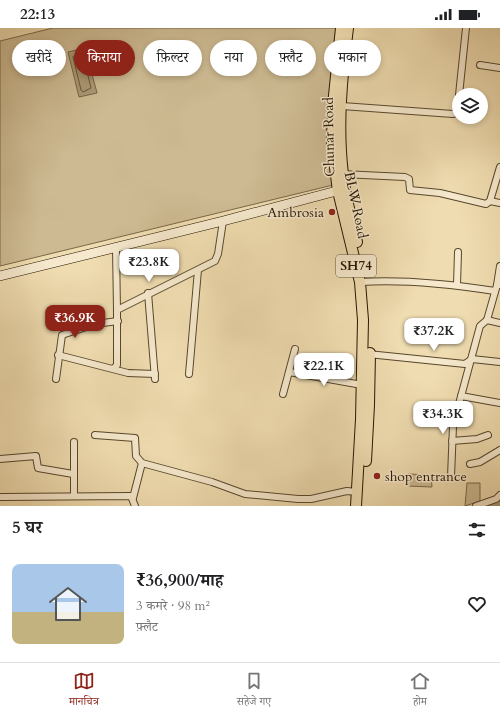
<!DOCTYPE html>
<html lang="hi">
<meta charset="utf-8">
<style>
:root{--surface:#fff;--page:#f6f6f6;--text:#202124;--muted:#757577;--line:#e0e0e0;--accent:#8f2418}
body{margin:0;font-family:Cardo,"Noto Serif Devanagari",serif;background:var(--page);color:var(--text);height:100vh;display:flex;flex-direction:column;font-size:15px;white-space:nowrap}
*{box-sizing:border-box;margin:0}
p{font-size:13px;color:var(--muted)}
.icon{flex:none;width:22px;height:22px;fill:none;stroke:currentColor;stroke-width:2;stroke-linecap:round;stroke-linejoin:round}
.map{position:relative;height:478px;overflow:hidden}
.details{display:flex;flex-direction:column;background:var(--surface);flex:1}
.details>*{flex:none}
.banner{position:absolute;left:12px;top:12px;width:476px;height:36px;display:flex;gap:8px}
.controls{position:absolute;left:452px;top:60px;display:grid;gap:8px}
.controls a{display:grid;place-items:center;width:36px;height:36px;border-radius:50%;background:var(--surface);box-shadow:0 2px 6px #0003;font-size:20px}
.price{position:absolute;translate:-50% -34px;padding:0 9px;border-radius:8px;background:#fff;color:#222;font-size:13px;line-height:26px;filter:drop-shadow(0 1px 2px #0008)}
.price::after{content:'';position:absolute;left:50%;top:24px;width:12px;height:9px;margin-left:-6px;background:inherit;clip-path:polygon(0 0,100% 0,50% 100%)}
.price.current{background:var(--accent);color:#fff}
ul{padding:0;list-style:none}
li{display:flex;align-items:center;gap:12px;height:100px;padding:0 12px}
li+li{border-top:1px solid var(--line)}
li span{display:grid;place-items:center;flex:none;width:112px;height:80px;border-radius:8px;color:#555}
li>.icon{margin-inline-start:auto}
span .icon{width:48px;height:48px;fill:#fffc;stroke-width:1}
li b{font-size:17px}
h2{display:flex;justify-content:space-between;align-items:center;height:48px;padding:0 12px;font-size:17px}
.tag{padding:0 14px;border-radius:18px;background:var(--surface);box-shadow:0 2px 6px #0003;font-size:14px;line-height:36px}
.tag.current{background:var(--accent);color:#fff}
.status{display:flex;justify-content:space-between;align-items:center;height:28px;padding:0 20px;background:var(--surface);direction:ltr}
.status svg{height:11px;fill:currentColor}
.dock{display:flex;justify-content:space-around;align-items:center;height:56px;border-top:1px solid var(--line);background:var(--surface);font-size:11px;color:var(--muted)}
.dock a{display:grid;justify-items:center;gap:2px}
.dock .current{color:var(--accent)}
.map>svg:first-child{display:block}
.green{fill:#cdba92;stroke:#796849}
.water{fill:#aa9874;stroke:#756446}
.lines{fill:none;stroke-linecap:round;stroke-linejoin:round}
.shore{stroke:#68563a;stroke-width:1}
.river{stroke:#aa9874;stroke-width:11}
.street-casing{stroke:#58472c;stroke-width:8}
.secondary-casing{stroke:#251500;stroke-width:10}
.primary-casing{stroke:#251500;stroke-width:12}
.street{stroke:#f5e8cc;stroke-width:6}
.secondary{stroke:#f5e8cc;stroke-width:9}
.primary{stroke:#efdcb0;stroke-width:10}
.poi-dot{fill:#8f2418;stroke:#f5e8cc;stroke-width:1.5}
.labels{text-anchor:middle;dominant-baseline:central;stroke-width:3;stroke-linejoin:round;paint-order:stroke}
.shield{fill:#f5e8cc;stroke:#63543d;stroke-width:1}
.shield-label{font-size:13px;font-weight:bold;fill:#251500}
.street-label{font-size:14px;fill:#251500;stroke:#f5e8cc}
.poi-label{font-size:14px;fill:#251500;stroke:#f5e8cc;text-anchor:end}
</style>
<div class="status"><b>22:13</b><svg viewBox="0 0 49 12"><path d="M0 12V9h3v3zM5 12V6h3v6zM10 12V3h3v9zM15 12V0h3v12zM26 1h20v11H26zM47 4h2v5h-2z"/></svg></div>
<div class="map">
<svg width="500" height="478" viewBox="0 0 500 478">
<rect width="100%" height="100%" fill="#efdcb0"/>
<filter id="stains"><feTurbulence type="fractalNoise" baseFrequency=".005" numOctaves="4"/><feColorMatrix values="0 0 0 0 .2 0 0 0 0 .09 0 0 0 0 .02 0 0 0 .5 -.17"/></filter>
<radialGradient id="worn" r=".72"><stop offset=".6" stop-color="#630" stop-opacity="0"/><stop offset="1" stop-color="#630" stop-opacity=".3"/></radialGradient>
<g class="green">
<path d="M53,0h284l-4,157 -333,81v-225z"/>
<path d="M408,446l23,1 1,12 -24,-1z"/>
<path d="M467,455h13v18l-15,5z"/>
</g>
<path class="water" d="M85,20l12,45 -18,4 -11,-45z"/>
<g class="lines">
<path class="shore" d="M81,25l2,2 8,33 -8,4 -2,-2 -8,-33z"/>
<path class="river" d="M494,478l6,-3"/>
<defs>
<g id="street">
<path d="M480,37l20,3"/>
<path d="M459,67l7,-67"/>
<path d="M342,78l111,8 5,-2 1,-13"/>
<path d="M342,146l63,3 4,2 1,11 30,3 46,11 4,-3 10,-34"/>
<path d="M490,173l10,2"/>
<path d="M116,219l1,63"/>
<path d="M360,254c45,-3 90,2 135,9"/>
<path d="M457,257l1,-33"/>
<path d="M497,257l3,-19"/>
<path d="M148,265l7,86"/>
<path d="M487,292l10,-35h3"/>
<path d="M368,326l97,10 7,-5 28,3"/>
<path d="M58,327l70,18 27,1"/>
<path d="M114,340l3,-3v-55l98,-49 3,-7 5,-33"/>
<path d="M289,344l73,13"/>
<path d="M189,346l9,-104"/>
<path d="M56,351l6,-44 33,-11 23,-3"/>
<path d="M283,366l12,-45"/>
<path d="M461,368l39,7"/>
<path d="M95,407l40,3 1,18 6,7"/>
<path d="M452,413l25,-2 11,-4"/>
<path d="M0,431l36,-3 2,12 35,6"/>
<path d="M470,436l10,-2 20,-12"/>
<path d="M451,449l2,-51 27,-100 7,-6 13,3"/>
<path d="M74,467v-53"/>
<path d="M0,469l131,-1 4,10"/>
<path d="M133,470l9,-35 70,19 33,12 53,5h13l36,-8 10,1"/>
<path d="M476,478l20,-7 4,-4"/>
</g>
<path id="secondary" d="M0,248l223,-55 121,-32"/>
<g id="primary">
<path d="M341,0l-8,77 -1,39 6,47 22,91 3,38 -2,99 -5,87"/>
<path d="M348,0c-6,47 -11,98 -5,146 2,23 9,46 14,68"/>
<path d="M366,433l3,-56 1,-52"/>
</g>
</defs>
<use href="#street" class="street-casing"/>
<use href="#secondary" class="secondary-casing"/>
<use href="#primary" class="primary-casing"/>
<use href="#street" class="street"/>
<use href="#secondary" class="secondary"/>
<use href="#primary" class="primary"/>
</g>
<g class="poi-dot">
<circle cx="332" cy="184" r="4"/>
<circle cx="377" cy="448" r="4"/>
</g>
<g class="labels">
<rect class="shield" x="336" y="227" width="40" height="22" rx="3"/>
<g class="shield-label">
<text x="356" y="238">SH74</text>
</g>
<g class="street-label">
<text transform="translate(329 109) rotate(-91)">Chunar Road</text>
<text transform="translate(356 177) rotate(78)">BLW Road</text>
</g>
<g class="poi-label">
<text x="324" y="184">Ambrosia</text>
<text x="385" y="448" text-anchor="start">shop entrance</text>
</g>
</g>
<rect width="100%" height="100%" filter="url(#stains)"/>
<rect width="100%" height="100%" fill="url(#worn)"/>
</svg>
<div class="controls">
<a><svg class="icon" aria-label="layers" viewBox="0 0 24 24"><path d="M12 4l9 5-9 5-9-5zM3 14l9 5 9-5"/></svg></a>
</div>
<b class="price" style="left:149px;top:255px">₹23.8K</b>
<b class="price current" style="left:75px;top:311px">₹36.9K</b>
<b class="price" style="left:434px;top:324px">₹37.2K</b>
<b class="price" style="left:324px;top:359px">₹22.1K</b>
<b class="price" style="left:443px;top:407px">₹34.3K</b>
<div class="banner">
<a class="tag">खरीदें</a>
<a class="tag current">किराया</a>
<a class="tag">फ़िल्टर</a>
<a class="tag">नया</a>
<a class="tag">फ़्लैट</a>
<a class="tag">मकान</a>
</div>
</div>
<section class="details">
<h2>5 घर<svg class="icon" aria-label="filters" viewBox="0 0 24 24"><path d="M4 7h16M4 17h16"/><circle cx="9" cy="7" r="2"/><circle cx="15" cy="17" r="2"/></svg></h2>
<ul>
<li><span style="background:linear-gradient(#a9c7e8 60%,#c2b280 0)"><svg class="icon" aria-label="home" viewBox="0 0 24 24"><path d="M3 11l9-7 9 7M6 9v11h12V9"/></svg></span><div><b>₹36,900/माह</b><p>3 कमरे · 98 m²</p><p>फ़्लैट</p></div><svg class="icon" aria-label="heart" viewBox="0 0 24 24"><path d="M12 20l-8-8c-3-5 5-10 8-4 3-6 11-1 8 4z"/></svg></li>
</ul>
</section>
<nav class="dock">
<a class="current"><svg class="icon" aria-label="map" viewBox="0 0 24 24"><path d="M3 6l6-2 6 2 6-2v14l-6 2-6-2-6 2zM9 4v14M15 6v14"/></svg>मानचित्र</a>
<a><svg class="icon" aria-label="saved" viewBox="0 0 24 24"><path d="M7 4h10v16l-5-4-5 4z"/></svg>सहेजे गए</a>
<a><svg class="icon" aria-label="home" viewBox="0 0 24 24"><path d="M3 11l9-7 9 7M6 9v11h12V9"/></svg>होम</a>
</nav>
